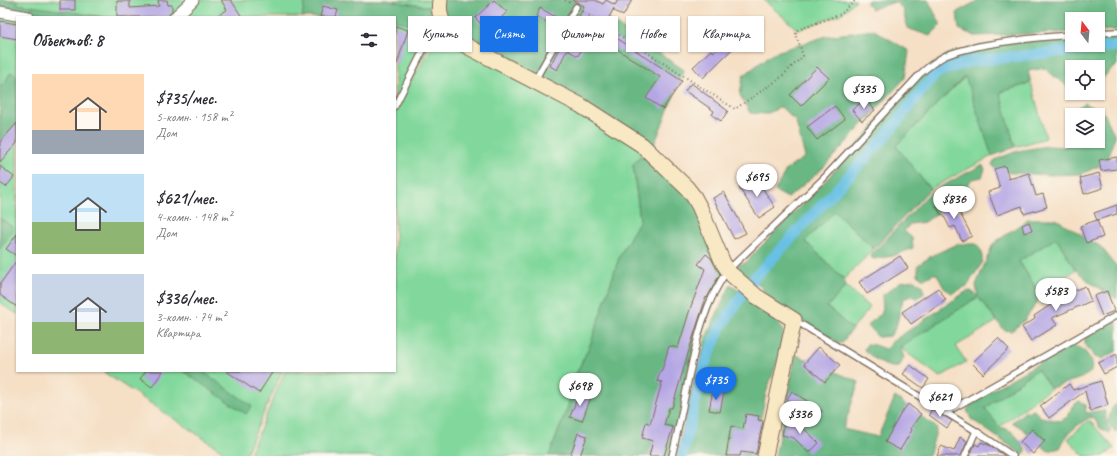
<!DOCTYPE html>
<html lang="ru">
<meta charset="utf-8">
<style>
:root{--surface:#fff;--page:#f7f7f7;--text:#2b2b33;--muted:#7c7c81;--accent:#1a73e8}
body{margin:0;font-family:Caveat,sans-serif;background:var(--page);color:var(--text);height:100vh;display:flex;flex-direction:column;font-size:15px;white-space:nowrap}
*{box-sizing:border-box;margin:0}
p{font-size:13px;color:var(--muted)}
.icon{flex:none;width:22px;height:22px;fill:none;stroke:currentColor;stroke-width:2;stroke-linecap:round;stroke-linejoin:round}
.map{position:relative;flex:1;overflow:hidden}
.side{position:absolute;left:16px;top:16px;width:380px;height:356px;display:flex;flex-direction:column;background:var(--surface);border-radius:0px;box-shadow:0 1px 3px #0004}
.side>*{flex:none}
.guide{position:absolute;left:408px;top:16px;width:380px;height:36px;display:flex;gap:8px}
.needle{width:26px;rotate:344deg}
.buttons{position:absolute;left:1065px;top:12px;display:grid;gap:8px}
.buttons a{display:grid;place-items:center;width:40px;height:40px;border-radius:0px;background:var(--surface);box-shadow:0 1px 3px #0004;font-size:20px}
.price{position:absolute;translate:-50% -34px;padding:0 9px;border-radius:14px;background:#fff;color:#222;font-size:13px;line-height:26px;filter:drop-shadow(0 1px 2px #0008)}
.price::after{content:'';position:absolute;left:50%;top:24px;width:12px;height:9px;margin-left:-6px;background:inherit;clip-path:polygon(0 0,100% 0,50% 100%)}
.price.on{background:var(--accent);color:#fff}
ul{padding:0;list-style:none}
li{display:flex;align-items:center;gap:12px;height:100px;padding:0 16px}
li span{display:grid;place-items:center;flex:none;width:112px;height:80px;border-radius:0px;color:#555}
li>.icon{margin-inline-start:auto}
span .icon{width:48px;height:48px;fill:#fffc;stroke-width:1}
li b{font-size:17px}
h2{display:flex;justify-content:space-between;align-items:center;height:48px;padding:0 16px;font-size:17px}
.chip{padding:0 14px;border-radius:0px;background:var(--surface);box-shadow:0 1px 3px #0004;font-size:14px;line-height:36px}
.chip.on{background:var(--accent);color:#fff}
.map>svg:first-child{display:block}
.green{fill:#82d89c;stroke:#5e815d}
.forest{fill:#69b884;stroke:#527151}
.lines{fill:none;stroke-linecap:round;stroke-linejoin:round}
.canal{stroke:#67c0e4;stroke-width:11}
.building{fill:#b4a5e4}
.lane-casing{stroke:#7c6958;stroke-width:8}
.street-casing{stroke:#7c6958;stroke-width:13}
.secondary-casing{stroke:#7c6958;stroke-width:17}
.path{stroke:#7c6958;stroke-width:2;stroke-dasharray:1 3;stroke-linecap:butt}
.lane{stroke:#fff;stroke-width:5.5}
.street{stroke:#fff;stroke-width:11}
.secondary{stroke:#f8e8c3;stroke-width:15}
</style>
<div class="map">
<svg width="1117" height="456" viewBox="0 0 1117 456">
<rect width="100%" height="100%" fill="#fbf7ec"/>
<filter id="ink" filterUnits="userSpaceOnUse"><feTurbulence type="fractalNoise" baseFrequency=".025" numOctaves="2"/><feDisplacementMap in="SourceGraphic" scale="8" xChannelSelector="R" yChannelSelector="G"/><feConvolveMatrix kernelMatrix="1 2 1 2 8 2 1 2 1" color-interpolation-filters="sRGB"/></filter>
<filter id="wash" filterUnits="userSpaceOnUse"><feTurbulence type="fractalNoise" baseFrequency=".012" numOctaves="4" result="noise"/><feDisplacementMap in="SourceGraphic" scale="16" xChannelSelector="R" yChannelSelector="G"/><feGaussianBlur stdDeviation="0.9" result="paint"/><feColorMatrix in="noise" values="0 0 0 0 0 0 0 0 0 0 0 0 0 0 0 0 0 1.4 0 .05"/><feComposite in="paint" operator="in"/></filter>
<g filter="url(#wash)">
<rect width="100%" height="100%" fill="#f5dfc5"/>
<g class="green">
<path d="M0,0h441l2,25 -37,60 -11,22v-90h-378v297l-17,-11z"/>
<path d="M764,0h92l-15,14 -43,16z"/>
<path d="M444,29l206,124 -17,12 7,55 -20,35 -29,88 -14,29 -9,34 -19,50h-300l36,-85h110v-257l13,-28z"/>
<path d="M966,76l26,80 -62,33 -35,-43z"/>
<path d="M1031,83l15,55 -31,9 -15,-55z"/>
<path d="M835,211l39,38 -30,30 -39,-38z"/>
<path d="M1056,238l20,32 -37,23 -20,-32z"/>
<path d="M846,286l24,22 -18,21 -25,-22z"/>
<path d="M978,297l19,24 -41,25 10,16 -26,15 -41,-30z"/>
<path d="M1037,369l14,19 -52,39 -14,-19z"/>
<path d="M102,371h180l-37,85h-15z"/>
<path d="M1089,420l25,28 -10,8h-20l-16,-17z"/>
</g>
<g class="forest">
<path d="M0,0h18l-1,4 88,13h-34l-71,-11z"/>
<path d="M305,0h80l45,7 -3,19 -32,-5v-4h-93z"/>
<path d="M441,0h139l104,70 -32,80 41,43 35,75 17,-5 82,-84 96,-108 25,-17 30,-8 94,-9v8h26v-10l19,-1v31l-7,5 -12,14v-17h-26l-1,21 -16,-11 -10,-9 -17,3 3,12 -31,9 15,55 -23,9 -27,-80 -69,70 34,43 -56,60 -39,-38 -30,30 39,39 2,6 -19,21 25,22 -11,15 -46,-24 -17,-10 -24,-32 -26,-10 -36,88 -21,100h-122l19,-50 9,-34 14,-29 29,-88 20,-35 -7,-55 7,-9 10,-3 -207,-128z"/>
<path d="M868,0h60l13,25 -11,11 -23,-8 -4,-19 -8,-7 -23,7 -6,-5z"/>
<path d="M979,0h138v30l-19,1v-12h-26v13l-97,4 -16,-7 -2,-17z"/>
<path d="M874,30l35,21 -4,27 -83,91 -34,29 -13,-7 11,-21 19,-13 -9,-35 -15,-15 -15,7 -16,-1 -10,-18 3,-19 30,-23 54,-17z"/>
<path d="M11,72l6,4v48l-17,24v-34l1,-2 -1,-1v-27l3,1z"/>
<path d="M1085,103l19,10 11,23 -9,27 -25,11 -31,1 -51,-3 -7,-7 3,-5 22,-9 31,-5 16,1 8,-6h26v-26h-22l1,-7z"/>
<path d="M982,165l3,4 -3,8 -10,2 -5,6 3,10 -2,8 -7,4 -14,-1 -22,16 -15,2 -6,7 8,7 1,10 -20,8 -20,3 -2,-2 2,-4 58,-61z"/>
<path d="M0,218l14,10 -14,21z"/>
<path d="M1028,219h28l45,28 16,20v32l-26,-16 -15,-13 -20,-32 -37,23 20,32 -2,10 -14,19 -12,9 -7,-1 -26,-33 -78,50 4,10 -5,10c-14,2 -24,-8 -35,-17l3,-6 7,1 11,4 8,-8 74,-50h4l7,5 -2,-11 17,-41z"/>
<path d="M958,244h18l6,8v11l-15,23 -15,7 -8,-5 -7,-14h-4l-9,5 -6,-4v-10l15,-10z"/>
<path d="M914,280l9,6 1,8 -8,4 -5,-2 -8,3 -7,28 -6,9 -12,1 -10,-11 8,-9 5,-2 2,-7 -1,-12 18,-14z"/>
<path d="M731,284l23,20 19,8 10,20 -3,22 -14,39 -13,63h-76l14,-65 11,-37 4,-17z"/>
<path d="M1117,320v31l-16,8 -6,-2 -10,-12v-8z"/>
<path d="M1071,345l12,4 9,12 -1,11 -10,6 -30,10 -14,-19 -52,39 14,19c16,2 19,12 27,24l-3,4 -52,-36 -4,-9 7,-10z"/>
<path d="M796,355l63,27 -16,47 35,8 17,-40 42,31 -8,28h-154z"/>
<path d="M183,371h19l50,35 -6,8z"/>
<path d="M1079,401l6,3 1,9 18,-3c3,8 1,13 7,21l-3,2 -8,-5 -5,-8 -5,-3c-14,9 -23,15 -30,31l-12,3 -25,-22 -11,-7 13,-10 9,-2 7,7 18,4 9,-4 4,-10z"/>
<path d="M1117,403v28l-2,1 -7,-10 4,-14z"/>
</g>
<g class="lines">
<path class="canal" d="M682,456l22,-90 16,-38 34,-50 131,-141 37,-47 16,-18 29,-10 43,-5 107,-11"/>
</g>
<g id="blocks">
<g class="building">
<rect x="60" y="0" width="15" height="10"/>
<path d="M158,0h9l1,5h4v5l-4,7h-51v-16h13v7l29,-2z"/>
<path d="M221,0h10l11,17h-27l12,-7z"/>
<path d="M494,0l13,12 -19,19 -13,-13z"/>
<path d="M572,0h23l8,4 3,-4 9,5 3,-5h14l-9,16 -10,-6 1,-2 -11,21 79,52 -19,28 -17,-11 14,-21 -70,-45 -12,24 -11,-6 -10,20 -7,-4 21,-41 3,2 10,-21z"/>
<path d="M323,6l15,4 -2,7h-16z"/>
<path d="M540,8l23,13 -4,8 -23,-13z"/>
<path d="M0,21l17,3v15l-17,-3z"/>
<path d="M395,26l13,4 -11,34h-2z"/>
<path d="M725,38l10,8 -32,32 -10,-11 18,-17 3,2z"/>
<path d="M817,67l12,11 -28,28 -11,-11z"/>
<path d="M691,83l37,28 -7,10 -9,-6 2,-4 -29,-20z"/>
<path d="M865,99l10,11 -13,11 -10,-11z"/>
<path d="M835,106l10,13 -28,21 -10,-13z"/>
<path d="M17,123v20l-17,19v-20z"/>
<path d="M1117,157v12l-16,2 -2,-11z"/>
<path d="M0,166l14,11 -8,10 -6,-4z"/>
<path d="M1005,166l4,13 20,-6 7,23 7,-2 4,13 -23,7 -2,-8 -25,9 -9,-23 12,-4 -6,-19z"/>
<path d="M1099,173l4,15 -19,6 -4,-16z"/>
<path d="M755,177l20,30 -16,11 -20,-30z"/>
<path d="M724,192l22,41 -12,6 -21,-41z"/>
<path d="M947,200l8,12 3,-2 14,26 -10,5 -7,-15 -5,2 -7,-14 -2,1 -5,-9z"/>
<path d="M1117,205v9l-20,6 -3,-7z"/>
<path d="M1097,220l6,17 -17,6 -6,-17z"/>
<path d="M1029,222l3,8 -8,3 -2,-8z"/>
<path d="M17,234v22l-11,-7z"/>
<path d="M706,254l5,4 9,16 -13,24 -1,-1 -16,50 -18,61h-3l-5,17 9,2 -9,29h-15l4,-15 -11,-3 4,-16 4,2 12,-42 -5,-1 4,-11h1l7,-24 9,2 12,-39 15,-40 -7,-5z"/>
<path d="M900,256l8,12 -41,26 -8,-12z"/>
<path d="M17,260v47l-17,-12v-11z"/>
<path d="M1085,286l6,15 -39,17 5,7 -26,16 -9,-14 13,-8 -1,-3 18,-12 -1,-3z"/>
<path d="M938,288l8,12 -35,24 -9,-12z"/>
<path d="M1107,291l7,20 -12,5 -8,-20z"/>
<path d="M998,338l11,11 -26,25 -11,-11z"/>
<path d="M819,347l21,18 -15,17 -21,-18z"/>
<path d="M1117,354v13l-13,7 -6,-11z"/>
<path d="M910,365l19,14 -6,9 -20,-14z"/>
<path d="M146,371h17l-11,16 -12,-8z"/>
<path d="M226,371h47l-14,22z"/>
<path d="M1101,381l7,24 -18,6 -5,-20 -36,27 -9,-12 29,-22 4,6z"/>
<path d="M713,390l11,2 -4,20 -11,-2z"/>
<path d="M792,391l30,20 -5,7 -30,-19z"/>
<path d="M579,393l12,4 -9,24 -12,-4z"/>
<path d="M908,404l13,10 -11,15 2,1 -12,20 -15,-8 15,-27z"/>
<path d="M932,409l20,12 -5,7 -18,-13z"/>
<path d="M746,414l13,2 -1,4 5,1 -7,33 -15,-2 -1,4h-14l5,-30 12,3z"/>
<path d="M785,420l12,2 22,21 -10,10 -15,-15 -12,-3z"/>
<path d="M1032,429l13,12 -12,13 -13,-12z"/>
<path d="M578,433l9,3 -7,20h-10z"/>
<path d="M960,437l7,4 -6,15h-24l4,-10 13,5z"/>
<path d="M981,442l10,4 14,10h-35l5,-12 4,2z"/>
</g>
</g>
</g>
<g filter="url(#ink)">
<use href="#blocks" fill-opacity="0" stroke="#7c6958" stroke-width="1"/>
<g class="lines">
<defs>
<g id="lane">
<path d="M1098,33l19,-1"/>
<path d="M535,80l41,-73"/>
<path d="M395,106l44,-87"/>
<path d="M796,321l180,110 37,25"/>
<path d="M945,413l172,-98"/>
<path d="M672,456c6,-25 11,-50 16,-75 8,-38 16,-79 40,-111l96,-92 96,-104c8,-7 15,-13 25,-18 11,-5 23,-7 35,-10 31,-6 61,-9 92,-11"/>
<path d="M965,456l11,-25"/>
</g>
<g id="street">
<path d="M0,12l28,5"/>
<path d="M175,17l18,-17"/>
</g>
<g id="secondary">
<path d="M440,0c-3,19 6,32 21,43l119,62 62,40 45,43 7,9 6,11 23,55 5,7"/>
<path d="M732,275l24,21 38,24 -29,136"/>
</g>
</defs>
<use href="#lane" class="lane-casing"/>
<use href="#street" class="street-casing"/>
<use href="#secondary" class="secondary-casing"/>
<g class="path">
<path d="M565,0l5,3"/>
<path d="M582,11l153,98 44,-30 24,-23 -4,-13 -4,-8 3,-5 43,-16 15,-14"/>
</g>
<use href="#lane" class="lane"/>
<use href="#street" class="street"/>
<use href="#secondary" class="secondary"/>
</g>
</g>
</svg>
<div class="buttons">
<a><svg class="needle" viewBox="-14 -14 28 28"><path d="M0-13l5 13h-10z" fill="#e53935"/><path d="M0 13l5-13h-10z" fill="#7c7c81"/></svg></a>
<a><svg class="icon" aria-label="locate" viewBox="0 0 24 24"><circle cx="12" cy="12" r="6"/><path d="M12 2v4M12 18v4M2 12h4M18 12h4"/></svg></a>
<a><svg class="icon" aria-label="layers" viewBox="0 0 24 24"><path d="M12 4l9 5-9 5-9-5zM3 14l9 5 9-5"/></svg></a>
</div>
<b class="price" style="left:864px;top:110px">$335</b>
<b class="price" style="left:757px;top:198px">$695</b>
<b class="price" style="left:954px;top:220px">$836</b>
<b class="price" style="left:1056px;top:312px">$583</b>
<b class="price on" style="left:716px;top:401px">$735</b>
<b class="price" style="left:580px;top:407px">$698</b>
<b class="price" style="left:940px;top:418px">$621</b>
<b class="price" style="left:800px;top:435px">$336</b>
<div class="guide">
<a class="chip">Купить</a>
<a class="chip on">Снять</a>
<a class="chip">Фильтры</a>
<a class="chip">Новое</a>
<a class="chip">Квартира</a>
</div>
<section class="side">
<h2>Объектов: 8<svg class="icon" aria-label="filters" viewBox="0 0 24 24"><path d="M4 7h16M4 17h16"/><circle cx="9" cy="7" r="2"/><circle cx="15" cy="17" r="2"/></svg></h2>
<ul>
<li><span style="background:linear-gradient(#ffd9b3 70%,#9aa5b1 0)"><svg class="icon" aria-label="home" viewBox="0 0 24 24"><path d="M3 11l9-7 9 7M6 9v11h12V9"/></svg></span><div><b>$735/мес.</b><p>5-комн. · 158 m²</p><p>Дом</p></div></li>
<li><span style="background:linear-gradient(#bfe0f5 60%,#8fb573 0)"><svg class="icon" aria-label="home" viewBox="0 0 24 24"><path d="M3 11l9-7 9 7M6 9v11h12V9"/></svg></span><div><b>$621/мес.</b><p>4-комн. · 148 m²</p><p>Дом</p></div></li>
<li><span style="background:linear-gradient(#c9d6e8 60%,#8fb573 0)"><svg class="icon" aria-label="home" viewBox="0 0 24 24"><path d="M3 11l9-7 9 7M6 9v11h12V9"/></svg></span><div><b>$336/мес.</b><p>3-комн. · 74 m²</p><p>Квартира</p></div></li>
</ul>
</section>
</div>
